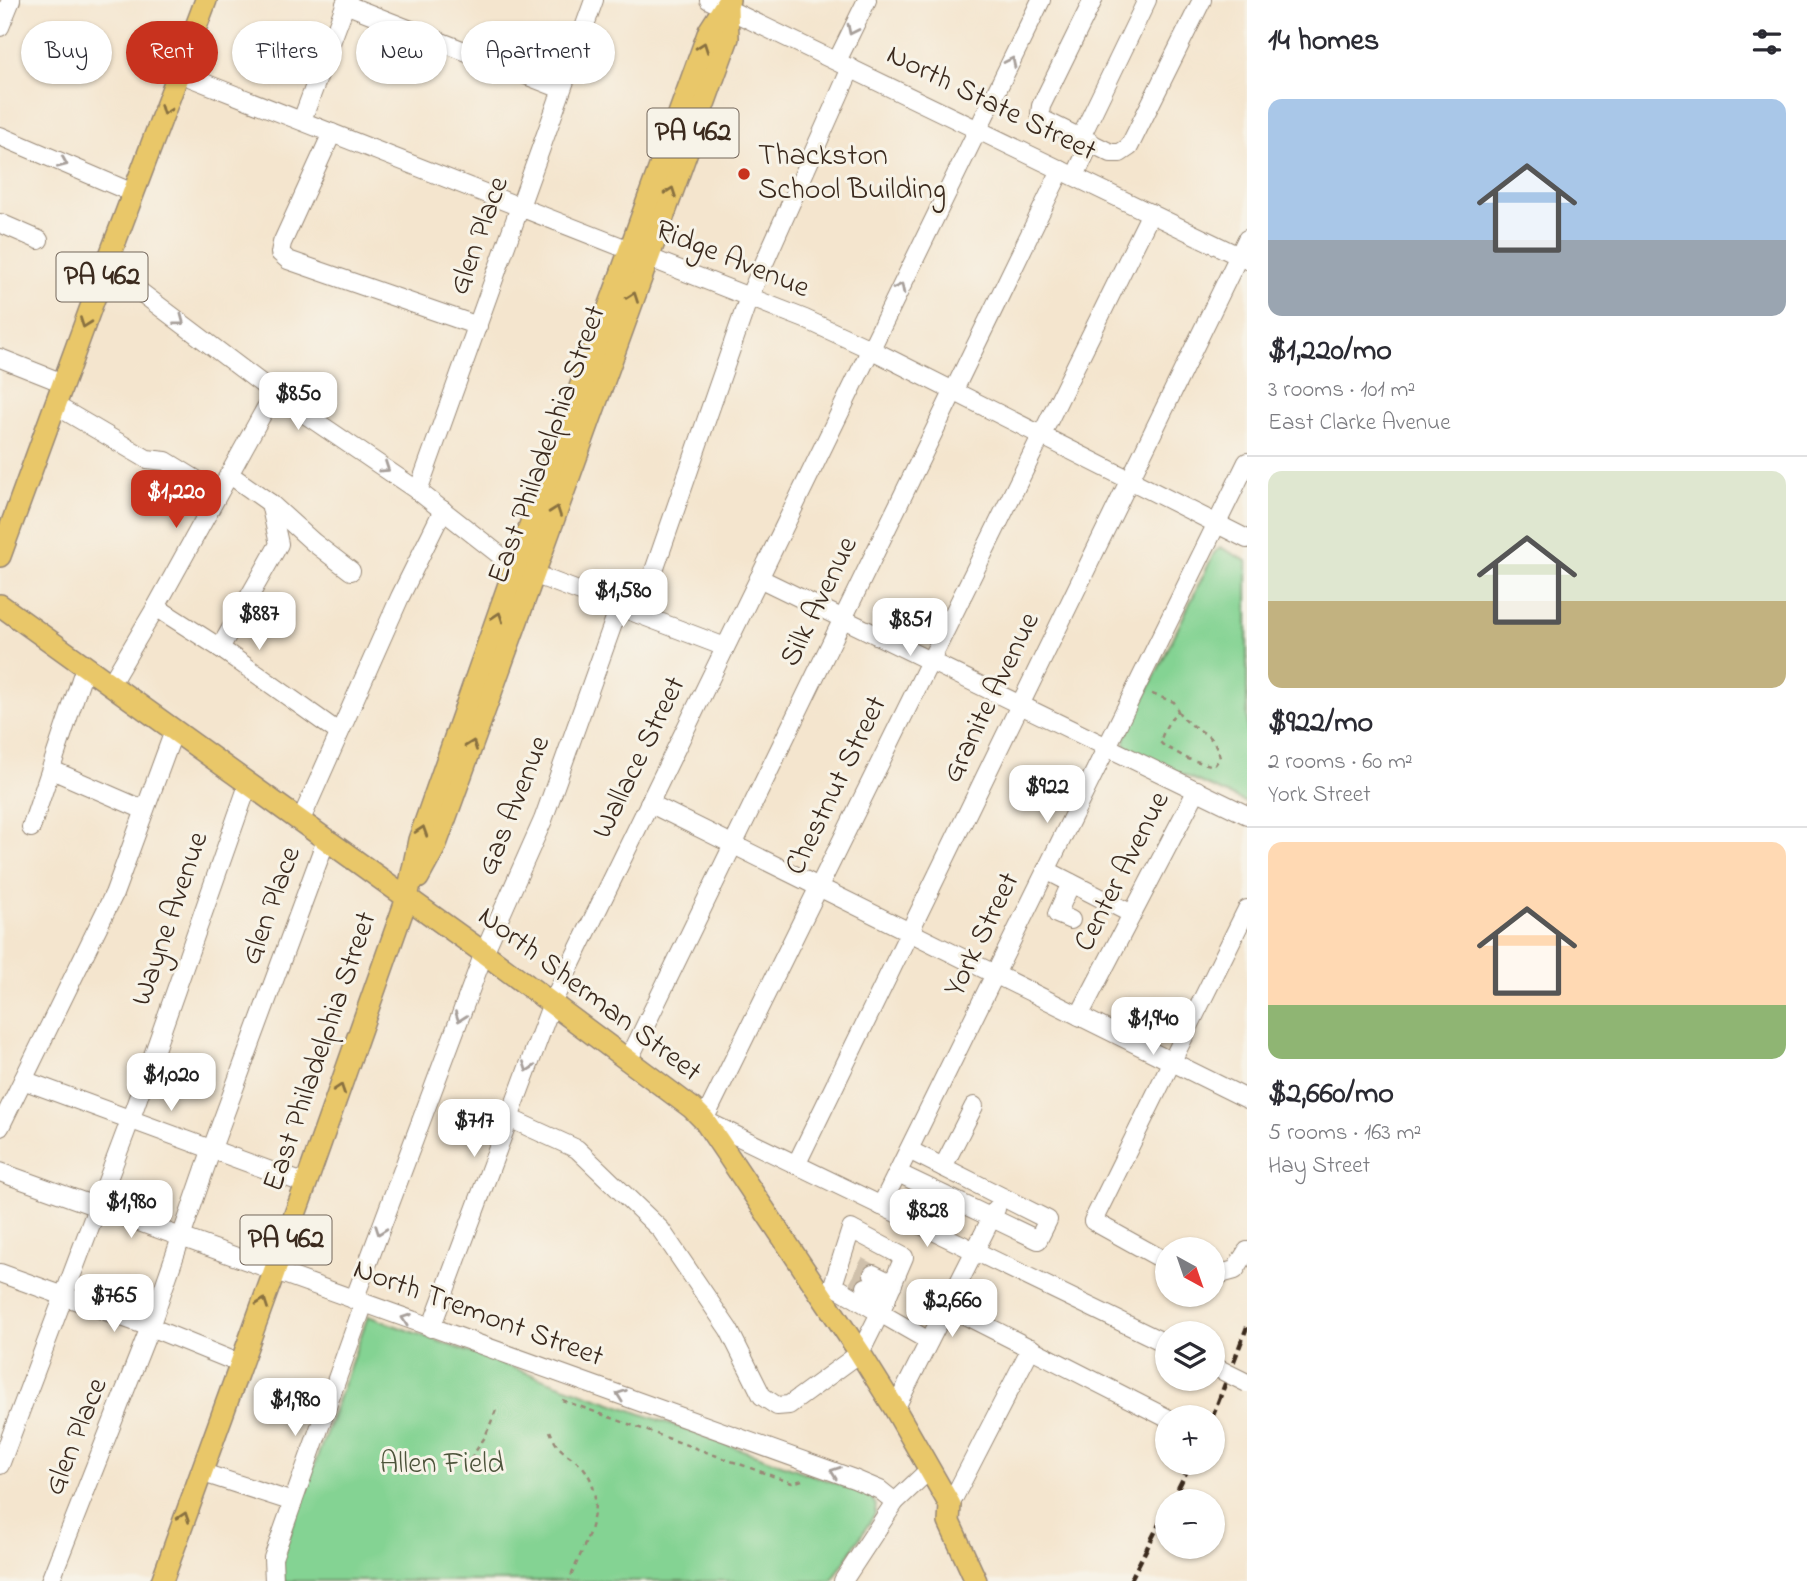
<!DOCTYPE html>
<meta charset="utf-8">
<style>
:root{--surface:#fff;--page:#f2f2f3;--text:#2b2b33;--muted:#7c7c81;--line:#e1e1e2;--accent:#c8321e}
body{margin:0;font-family:"Indie Flower",sans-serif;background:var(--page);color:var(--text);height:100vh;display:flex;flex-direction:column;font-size:26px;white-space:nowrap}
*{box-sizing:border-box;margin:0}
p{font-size:23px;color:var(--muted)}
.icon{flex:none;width:38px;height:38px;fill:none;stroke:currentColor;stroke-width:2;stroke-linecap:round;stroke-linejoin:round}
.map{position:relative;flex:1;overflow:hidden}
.side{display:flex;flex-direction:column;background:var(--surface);width:560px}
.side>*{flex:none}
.banner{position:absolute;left:21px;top:21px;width:665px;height:63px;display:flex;gap:14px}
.needle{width:46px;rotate:140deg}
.buttons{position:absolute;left:1155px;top:1237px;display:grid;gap:14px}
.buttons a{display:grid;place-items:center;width:70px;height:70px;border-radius:50%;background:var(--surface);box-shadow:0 2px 5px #0004;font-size:35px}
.price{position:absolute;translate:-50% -60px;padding:0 16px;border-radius:14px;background:#fff;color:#222;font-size:23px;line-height:46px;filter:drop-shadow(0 2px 4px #0008)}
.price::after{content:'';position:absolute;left:50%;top:42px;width:21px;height:16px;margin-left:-10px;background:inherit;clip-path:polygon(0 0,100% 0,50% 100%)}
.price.on{background:var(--accent);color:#fff}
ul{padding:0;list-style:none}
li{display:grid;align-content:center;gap:14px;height:371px;padding:0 21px}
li+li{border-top:2px solid var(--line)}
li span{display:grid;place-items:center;height:217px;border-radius:14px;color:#555}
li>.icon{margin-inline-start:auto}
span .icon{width:126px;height:126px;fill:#fffc;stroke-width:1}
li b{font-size:30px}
h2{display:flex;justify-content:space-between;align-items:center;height:84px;padding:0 21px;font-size:30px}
.pill{padding:0 24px;border-radius:32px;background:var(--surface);box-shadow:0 2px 5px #0004;font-size:24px;line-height:63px}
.pill.on{background:var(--accent);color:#fff}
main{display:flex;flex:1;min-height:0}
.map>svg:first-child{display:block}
.green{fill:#84d393;stroke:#607e58;stroke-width:2}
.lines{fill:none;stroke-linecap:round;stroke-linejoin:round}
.minor-tunnel{stroke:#cfc0ab;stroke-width:18;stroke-dasharray:18 9;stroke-linecap:butt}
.minor-casing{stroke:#988876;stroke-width:20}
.major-casing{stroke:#988876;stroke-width:24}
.path{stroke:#988876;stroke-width:2.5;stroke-dasharray:5 5;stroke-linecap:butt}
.minor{stroke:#fff;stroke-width:18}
.major{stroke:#e9c769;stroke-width:21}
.rail{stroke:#3b2a1e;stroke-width:4.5;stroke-dasharray:10 5;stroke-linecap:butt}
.minor-bridge-casing{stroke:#988876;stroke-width:20;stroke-linecap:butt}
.minor-bridge{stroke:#fff;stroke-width:18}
.oneway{stroke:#a79f9a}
.oneway2{stroke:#897140}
.poi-dot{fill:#c8321e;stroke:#f7f3e8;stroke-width:2.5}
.labels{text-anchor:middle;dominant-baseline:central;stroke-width:6;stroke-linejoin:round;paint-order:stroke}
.shield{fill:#f7f3e8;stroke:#73665b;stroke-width:2}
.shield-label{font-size:28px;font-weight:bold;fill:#3b2a1e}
.street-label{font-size:30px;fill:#3b2a1e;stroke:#f7f3e8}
.poi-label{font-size:30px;fill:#3b2a1e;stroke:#f7f3e8;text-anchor:start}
.park-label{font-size:30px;fill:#4d543b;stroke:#f7f3e8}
</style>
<main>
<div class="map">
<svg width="1247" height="1581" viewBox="0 0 1247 1581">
<rect width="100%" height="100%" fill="#f7f3e8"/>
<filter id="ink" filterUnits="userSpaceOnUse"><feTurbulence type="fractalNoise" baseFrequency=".0143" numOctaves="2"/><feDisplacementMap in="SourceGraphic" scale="14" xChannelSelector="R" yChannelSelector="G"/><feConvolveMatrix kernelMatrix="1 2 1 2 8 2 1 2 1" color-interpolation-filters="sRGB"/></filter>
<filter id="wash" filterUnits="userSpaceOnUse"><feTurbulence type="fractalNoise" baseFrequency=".00686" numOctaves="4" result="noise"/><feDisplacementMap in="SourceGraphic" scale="28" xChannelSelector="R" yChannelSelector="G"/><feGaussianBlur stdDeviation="1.57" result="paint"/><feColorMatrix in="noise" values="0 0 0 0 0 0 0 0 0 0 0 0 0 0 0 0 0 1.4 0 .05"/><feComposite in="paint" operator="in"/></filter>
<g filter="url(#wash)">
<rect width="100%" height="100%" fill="#f4e5ce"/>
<g class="green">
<path d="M1220,547l27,14v242l-106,-47 -16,-10v-8l89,-185z"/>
<path d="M368,1316l503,180 5,9 -1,9 -43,67h-548l-3,-23z"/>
</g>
</g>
<g filter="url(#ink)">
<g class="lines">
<g class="minor-tunnel">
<path d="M858,1266l15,8"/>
<path d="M852,1279l14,8"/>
</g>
<defs>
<g id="minor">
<path d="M709,0l538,260"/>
<path d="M1093,0l-52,106 -1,8 4,6 67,33h9l9,-6 73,-147"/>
<path d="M345,4l216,85"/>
<path d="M0,27l11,-27"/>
<path d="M837,61l30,-61"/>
<path d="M179,73l626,246 65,30 377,190"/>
<path d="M302,120l45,-120"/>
<path d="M332,133l-50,110 -2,10 8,7 190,66"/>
<path d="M0,136l133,57"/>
<path d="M1081,137l66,-137"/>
<path d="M1075,176l16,-34"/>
<path d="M1151,213l-447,907 463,224"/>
<path d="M0,223l39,17"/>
<path d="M106,266l168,127 144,98 97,76 210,80"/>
<path d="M0,358l63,25"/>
<path d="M55,405l92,54 19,2 52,32"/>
<path d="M229,474l41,29 43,39 38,29"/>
<path d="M418,491l176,-491"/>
<path d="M759,578l488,237"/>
<path d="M156,607l64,41 118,84"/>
<path d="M639,614l110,-317 102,-229"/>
<path d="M220,648l59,-104 -9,-41"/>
<path d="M110,685l46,-78 118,-214"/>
<path d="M52,770l92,40"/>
<path d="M649,803l598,296"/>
<path d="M300,822l100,-225 43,-87"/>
<path d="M31,828l54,-161"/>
<path d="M1046,870l86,44"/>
<path d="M1071,883l-14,31 14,6"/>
<path d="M1079,1016l118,-226"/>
<path d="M629,1059l432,-889"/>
<path d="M23,1080l283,104"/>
<path d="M509,1118l68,31 84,81 68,100 33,66 15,10 12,-1 71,-52 20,-40 49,28"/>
<path d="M0,1127l114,-233 60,-163"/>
<path d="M796,1165l451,-926"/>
<path d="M943,1167l31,-61"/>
<path d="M0,1172l854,307 26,11 15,12"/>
<path d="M898,1173l140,67 10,-20 -139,-70"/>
<path d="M881,1206l366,-744"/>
<path d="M851,1229l53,28 -24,56 -47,-28z"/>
<path d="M1167,1262l-74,-41 154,-312"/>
<path d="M0,1273l150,54 91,37"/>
<path d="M873,1274l20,10"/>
<path d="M1213,1276l22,-6 12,-19"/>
<path d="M866,1287l21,11"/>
<path d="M354,1300l130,-347 59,-133 76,-213"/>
<path d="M947,1306l220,112"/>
<path d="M431,1328l121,-325 489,-1003"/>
<path d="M895,1409l101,-200"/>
<path d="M0,1465l131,-347 117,-333"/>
<path d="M200,1472l93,30"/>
<path d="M950,1505l81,-157"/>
<path d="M50,1581l100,-254 61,-176 115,-311"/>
<path d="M274,1581l-1,-23 91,-255"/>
<path d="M843,1581l52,-79 35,-33"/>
</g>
<g id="major">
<path d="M0,556l106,-290 100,-266"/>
<path d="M0,605l484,348 208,155 12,12 21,31 135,202 35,56 55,96 -1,17 27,59"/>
<path d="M418,878l17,-31 293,-809 -1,-31"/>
<path d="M162,1581l144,-397 101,-286 12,-58 96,-273 194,-536 20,-31"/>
</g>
</defs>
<use href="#minor" class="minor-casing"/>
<use href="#major" class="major-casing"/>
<g class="path">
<path d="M1152,694l22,8 4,9c-9,8 -14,19 -18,31l3,3 25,14 26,7 6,-8c-5,-29 -31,-27 -42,-47"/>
<path d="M562,1400l230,83 14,-4"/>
<path d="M550,1431c2,4 4,11 8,15 6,8 18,13 25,21 28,35 0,79 -14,114"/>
<path d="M471,1469v-11l14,-21 11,-27"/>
</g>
<use href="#minor" class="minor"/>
<use href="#major" class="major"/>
<g class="rail">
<path d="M1212,1418l35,-91"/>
<path d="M1171,1502l20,-39"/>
<path d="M1130,1581l37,-72"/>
</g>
<defs>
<path id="minor-bridge" d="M1213,1366l34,17"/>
</defs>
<use href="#minor-bridge" class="minor-bridge-casing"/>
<use href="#minor-bridge" class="minor-bridge"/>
</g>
<defs><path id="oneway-chevron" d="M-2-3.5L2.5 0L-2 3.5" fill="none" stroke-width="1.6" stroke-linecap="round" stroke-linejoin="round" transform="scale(1.75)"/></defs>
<g class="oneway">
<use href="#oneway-chevron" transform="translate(852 30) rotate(116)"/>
<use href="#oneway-chevron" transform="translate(1011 62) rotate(-64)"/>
<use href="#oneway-chevron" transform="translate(63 163) rotate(23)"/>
<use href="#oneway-chevron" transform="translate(900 288) rotate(-64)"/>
<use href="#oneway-chevron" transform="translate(180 321) rotate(37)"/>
<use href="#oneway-chevron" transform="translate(385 468) rotate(34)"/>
<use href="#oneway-chevron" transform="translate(460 1017) rotate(110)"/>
<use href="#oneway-chevron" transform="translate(528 1067) rotate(110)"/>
<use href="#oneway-chevron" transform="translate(380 1230) rotate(110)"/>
<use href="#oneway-chevron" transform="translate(406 1319) rotate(-160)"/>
<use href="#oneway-chevron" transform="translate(621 1395) rotate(-160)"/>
<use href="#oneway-chevron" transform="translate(835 1472) rotate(-160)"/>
</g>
<g class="oneway2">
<use href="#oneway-chevron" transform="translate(703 47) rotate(-70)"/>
<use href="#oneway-chevron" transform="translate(165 110) rotate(111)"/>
<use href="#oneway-chevron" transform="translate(671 192) rotate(-70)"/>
<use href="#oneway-chevron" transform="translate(633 297) rotate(-70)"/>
<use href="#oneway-chevron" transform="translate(85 323) rotate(110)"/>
<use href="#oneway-chevron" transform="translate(556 511) rotate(-70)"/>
<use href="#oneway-chevron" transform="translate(498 617) rotate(-71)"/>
<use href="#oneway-chevron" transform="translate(472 745) rotate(-70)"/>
<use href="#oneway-chevron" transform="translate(422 831) rotate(-72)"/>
<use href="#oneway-chevron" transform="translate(340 1089) rotate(-71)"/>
<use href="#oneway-chevron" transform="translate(263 1303) rotate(-70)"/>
<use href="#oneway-chevron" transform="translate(184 1517) rotate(-71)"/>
</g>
</g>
<circle class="poi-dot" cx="744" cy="174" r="7"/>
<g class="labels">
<g class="shield">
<rect x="647.5" y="108.5" width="91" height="49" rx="5"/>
<rect x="56.5" y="252.5" width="91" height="49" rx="5"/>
<rect x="240.5" y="1215.5" width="91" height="49" rx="5"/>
</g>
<g class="shield-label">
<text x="693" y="133">PA 462</text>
<text x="102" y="277">PA 462</text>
<text x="286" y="1240">PA 462</text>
</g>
<g class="street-label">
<text transform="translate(991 104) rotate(26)">North State Street</text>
<text transform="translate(480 236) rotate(-70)">Glen Place</text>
<text transform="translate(732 260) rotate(22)">Ridge Avenue</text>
<text transform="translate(548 445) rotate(-70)">East Philadelphia Street</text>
<text transform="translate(820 602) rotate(-64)">Silk Avenue</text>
<text transform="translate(992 698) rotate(-64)">Granite Avenue</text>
<text transform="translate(640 758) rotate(-64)">Wallace Street</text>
<text transform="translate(837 786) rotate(-64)">Chestnut Street</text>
<text transform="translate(515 806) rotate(-68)">Gas Avenue</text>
<text transform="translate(1123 872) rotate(-63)">Center Avenue</text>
<text transform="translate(272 906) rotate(-70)">Glen Place</text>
<text transform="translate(171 919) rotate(-71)">Wayne Avenue</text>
<text transform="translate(983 935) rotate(-64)">York Street</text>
<text transform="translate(589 995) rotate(37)">North Sherman Street</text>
<text transform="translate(321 1052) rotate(-71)">East Philadelphia Street</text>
<text transform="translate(478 1314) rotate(20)">North Tremont Street</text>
<text transform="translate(77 1437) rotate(-68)">Glen Place</text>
</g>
<g class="poi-label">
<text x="758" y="157">Thackston<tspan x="758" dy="34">School Building</tspan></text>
</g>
<g class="park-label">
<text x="442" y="1465">Allen Field</text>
</g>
</g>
</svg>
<div class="buttons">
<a><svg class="needle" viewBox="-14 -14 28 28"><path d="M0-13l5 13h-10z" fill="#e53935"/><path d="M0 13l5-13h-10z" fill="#7c7c81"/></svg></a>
<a><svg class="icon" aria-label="layers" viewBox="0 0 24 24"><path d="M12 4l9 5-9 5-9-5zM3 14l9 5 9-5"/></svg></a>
<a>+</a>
<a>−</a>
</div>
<b class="price" style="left:298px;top:432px">$850</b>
<b class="price on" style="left:176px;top:530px">$1,220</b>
<b class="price" style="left:623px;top:629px">$1,580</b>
<b class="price" style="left:259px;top:652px">$887</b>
<b class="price" style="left:910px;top:658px">$851</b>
<b class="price" style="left:1047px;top:825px">$922</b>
<b class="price" style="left:1153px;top:1057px">$1,940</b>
<b class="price" style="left:171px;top:1113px">$1,020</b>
<b class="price" style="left:474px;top:1159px">$717</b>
<b class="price" style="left:131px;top:1240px">$1,980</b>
<b class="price" style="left:927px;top:1249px">$828</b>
<b class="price" style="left:114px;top:1334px">$765</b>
<b class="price" style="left:952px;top:1339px">$2,660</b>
<b class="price" style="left:295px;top:1438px">$1,980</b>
<div class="banner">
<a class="pill">Buy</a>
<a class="pill on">Rent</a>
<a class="pill">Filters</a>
<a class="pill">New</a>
<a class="pill">Apartment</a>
</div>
</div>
<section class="side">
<h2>14 homes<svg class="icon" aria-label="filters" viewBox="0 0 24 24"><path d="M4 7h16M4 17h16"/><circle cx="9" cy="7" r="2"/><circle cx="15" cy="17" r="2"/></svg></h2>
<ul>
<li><span style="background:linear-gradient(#a9c7e8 65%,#9aa5b1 0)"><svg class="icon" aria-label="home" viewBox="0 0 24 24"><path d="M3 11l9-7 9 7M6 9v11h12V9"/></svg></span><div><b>$1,220/mo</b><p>3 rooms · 101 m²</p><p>East Clarke Avenue</p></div></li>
<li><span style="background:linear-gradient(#dfe7d0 60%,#c2b280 0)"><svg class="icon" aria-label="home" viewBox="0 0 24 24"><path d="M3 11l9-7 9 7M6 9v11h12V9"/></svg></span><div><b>$922/mo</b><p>2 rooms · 60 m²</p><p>York Street</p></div></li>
<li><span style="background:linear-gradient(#ffd9b3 75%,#8fb573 0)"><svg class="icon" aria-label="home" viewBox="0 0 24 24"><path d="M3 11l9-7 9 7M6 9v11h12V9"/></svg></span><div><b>$2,660/mo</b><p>5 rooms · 163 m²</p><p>Hay Street</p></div></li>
</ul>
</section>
</main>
